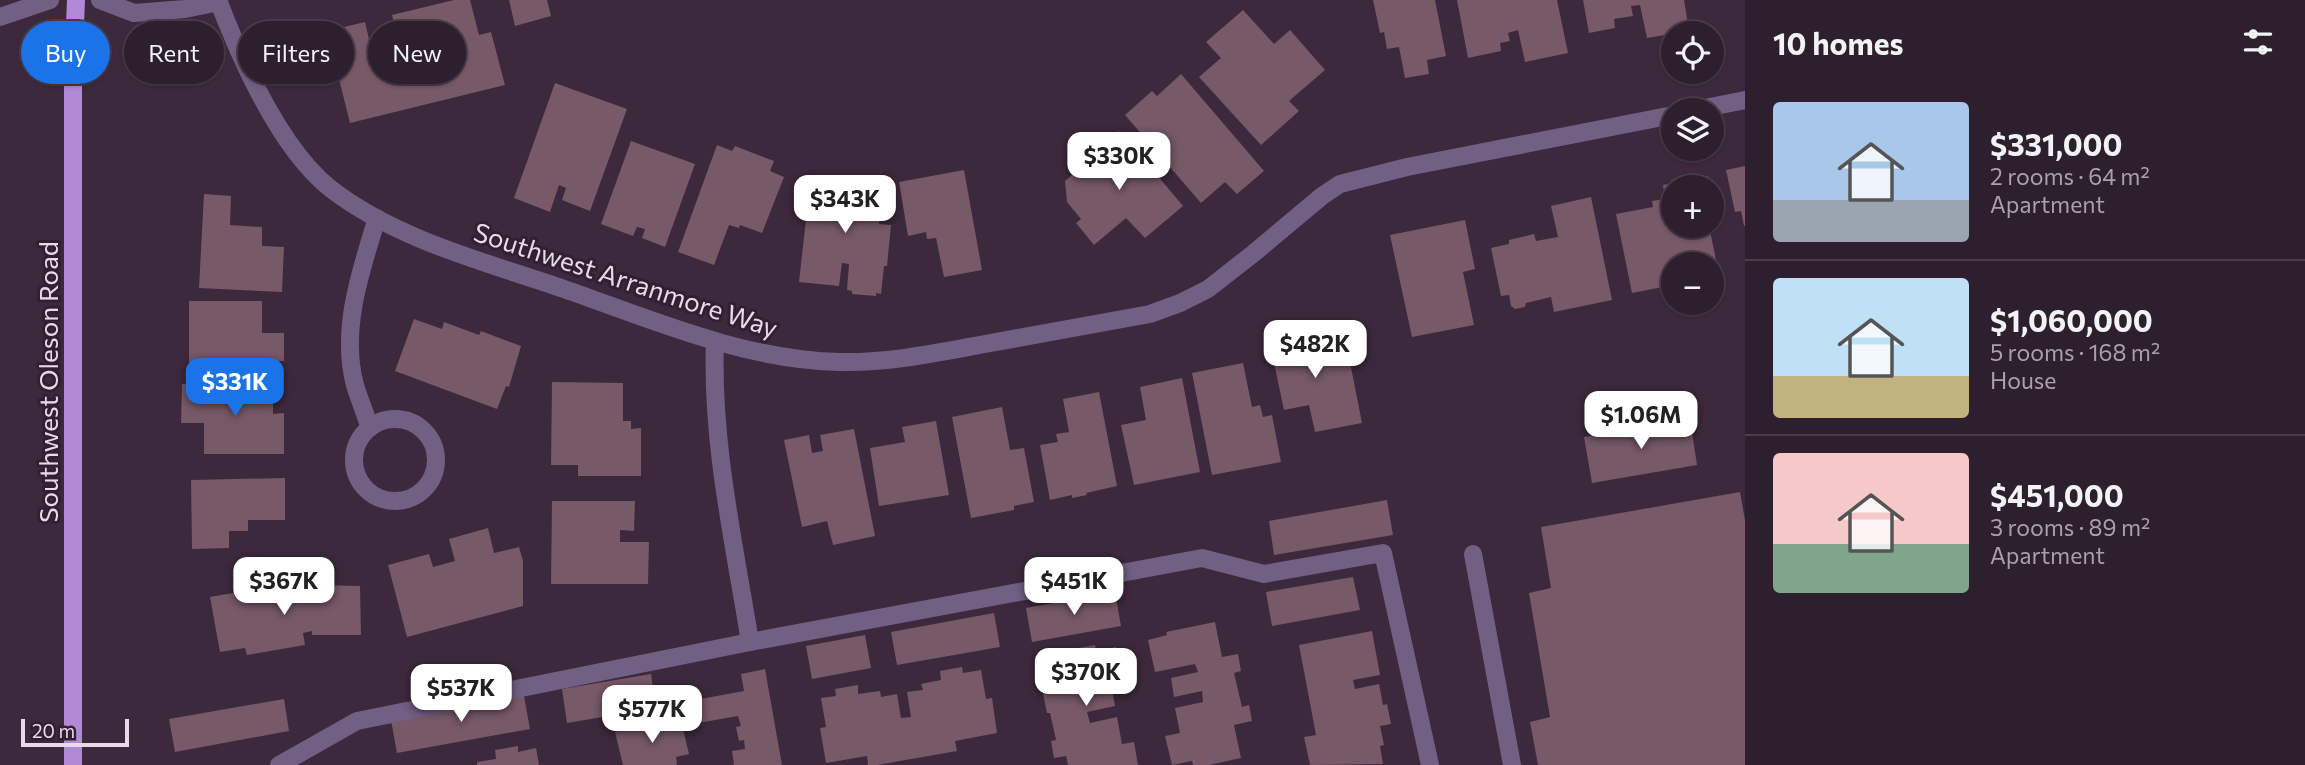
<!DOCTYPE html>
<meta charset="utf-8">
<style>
:root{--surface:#2e1f2e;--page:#3a2c3a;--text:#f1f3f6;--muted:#a7a2aa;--line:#493d4a;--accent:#1a73e8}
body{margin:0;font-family:Commissioner,sans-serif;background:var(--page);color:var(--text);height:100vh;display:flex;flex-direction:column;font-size:26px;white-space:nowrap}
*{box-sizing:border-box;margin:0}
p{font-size:23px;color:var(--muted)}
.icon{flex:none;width:38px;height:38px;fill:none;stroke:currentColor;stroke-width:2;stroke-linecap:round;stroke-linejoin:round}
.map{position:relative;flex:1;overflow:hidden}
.side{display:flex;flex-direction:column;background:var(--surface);width:560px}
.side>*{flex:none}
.top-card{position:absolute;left:21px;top:21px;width:665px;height:63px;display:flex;gap:14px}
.tools{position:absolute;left:1661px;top:21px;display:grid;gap:14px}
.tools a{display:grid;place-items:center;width:63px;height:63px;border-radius:50%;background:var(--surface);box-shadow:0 2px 5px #0004,0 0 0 2px var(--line);font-size:35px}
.scale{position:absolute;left:21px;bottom:18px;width:108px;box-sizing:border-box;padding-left:7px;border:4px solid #e8dbe8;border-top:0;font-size:19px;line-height:24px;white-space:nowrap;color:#e8dbe8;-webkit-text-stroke:5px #331f33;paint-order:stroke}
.price{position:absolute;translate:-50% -60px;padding:0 16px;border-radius:14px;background:#fff;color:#222;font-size:23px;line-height:46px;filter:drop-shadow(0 2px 4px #0008)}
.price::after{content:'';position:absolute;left:50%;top:42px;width:21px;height:16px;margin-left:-10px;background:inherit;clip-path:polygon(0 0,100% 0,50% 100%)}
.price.on{background:var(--accent);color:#fff}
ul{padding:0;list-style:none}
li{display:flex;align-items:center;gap:21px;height:175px;padding:0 28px}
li+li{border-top:2px solid var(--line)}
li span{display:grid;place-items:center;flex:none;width:196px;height:140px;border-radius:7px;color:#555}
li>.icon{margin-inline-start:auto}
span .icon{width:84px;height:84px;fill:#fffc;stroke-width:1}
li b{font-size:30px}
h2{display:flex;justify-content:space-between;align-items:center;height:84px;padding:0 28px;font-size:30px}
.tag{padding:0 24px;border-radius:32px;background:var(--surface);box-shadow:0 2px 5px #0004,0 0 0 2px var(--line);font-size:24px;line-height:63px}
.tag.on{background:var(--accent);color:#fff}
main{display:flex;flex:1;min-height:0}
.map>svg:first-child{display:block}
.building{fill:#775968}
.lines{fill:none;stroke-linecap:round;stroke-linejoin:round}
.minor{stroke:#715f84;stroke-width:18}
.major{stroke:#b189d7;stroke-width:18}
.labels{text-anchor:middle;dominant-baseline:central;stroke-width:6;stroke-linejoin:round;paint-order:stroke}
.street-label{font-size:26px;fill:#e8dbe8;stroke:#331f33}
</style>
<main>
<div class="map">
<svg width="1745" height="765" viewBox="0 0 1745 765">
<rect width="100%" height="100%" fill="#3d293d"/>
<g class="building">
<path d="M454,0h16l9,35 12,-3 14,53 -155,38 -23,-92 38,-9 9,39 28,-7 -10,-39z"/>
<path d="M509,0h38l4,16 -36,10z"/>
<path d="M1373,0h62l11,56 -19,4 2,14 -24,4 -6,-31 -12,2 -3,-17 -4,1z"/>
<path d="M1457,0h100l11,53 -43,9 -7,-32 -10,3 2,8 -10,2 1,8 -33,7z"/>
<path d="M1583,0h101l5,31 -42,7 -7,-33 -9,1 2,10 -19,3 1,9 -26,5z"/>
<path d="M1243,10l31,34 16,-14 35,40 -36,31 10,10 -38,34 -62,-68 22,-19 -15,-16z"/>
<path d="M1181,74l83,97 -27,23 -12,-12 -24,21 -76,-88 27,-24 5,5z"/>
<path d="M555,83l72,26 -37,102 -28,-11 4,-12 -7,-3 -9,27 -36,-14z"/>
<path d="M1120,131l63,75 -38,32 -19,-20 -32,27 -18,-22 5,-4 -14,-17 -2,-21 21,-18 -2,-4z"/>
<path d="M631,141l64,23 -30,83 -23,-9 3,-9 -8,-2 -4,9 -32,-12z"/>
<path d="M717,145l15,6 3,-5 39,15 -4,10 14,6 -22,56 -22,-8 -1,3 -10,-3 -15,40 -36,-13z"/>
<path d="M1745,166v60h-1l-3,-15 -6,1 -9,-42z"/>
<path d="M964,170l18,100 -38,7 -8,-39 -9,1 -1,-7 -18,4 -9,-54z"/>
<path d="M811,175l50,5v3l23,3 -5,38 12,1 -4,41h-3l-3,28 -5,-1v3l-24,-2v-3l-5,-1 2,-26 -7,-1 -3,23 -40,-4z"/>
<path d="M1708,176l2,11h-37v39h36l12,58 -5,8 -4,1v-29h-39v21l-41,8 -16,-79 37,-7 -1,-6 13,-2 -2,-14z"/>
<path d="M204,194l27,2 -1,29 32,2v19l22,1 -2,45 -83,-4z"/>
<path d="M1591,197l21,103 -58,12 -3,-15 -25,6 -1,4 -10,2 -4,-3 -2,-11 -8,1 -10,-48 18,-4v-4l25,-6 2,7 22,-4 -7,-31z"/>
<path d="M1712,203l5,21 -5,1z"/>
<path d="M1465,220l10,49 -12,3 11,53 -62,12 -22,-102z"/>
<path d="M189,301h73v32h22v28h-7v11h-88z"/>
<path d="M414,319l28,10 2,-7 35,13 2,-4 40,15 -12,41 -3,-1 -9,23 -102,-38z"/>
<path d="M1309,321l7,38 32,-7 14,71 -47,9 -6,-27 -25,5 -11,-52 7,-2 -5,-29z"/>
<path d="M1243,363l9,44 8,-2 3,12 9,-2 9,47 -69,13 -20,-102z"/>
<path d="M1182,378l18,94 -66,13 -13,-60 25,-5 -6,-33z"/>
<path d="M552,382l71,1v38h8v8l10,-1v48h-63v-11h-27z"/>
<path d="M182,384h91v30l11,-1v41h-80v-31h-23z"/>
<path d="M1099,392l18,94 -31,7 1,2 -15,3v-3l-22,5 -10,-55 18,-3 -2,-8 13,-2 -6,-33z"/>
<path d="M1002,407l8,43 14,-2 10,54 -20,4v4l-43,8 -19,-101z"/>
<path d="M1690,419l7,46 -105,18 -8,-46z"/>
<path d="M936,421l13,74 -70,11 -9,-58 35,-6 -3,-15z"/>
<path d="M854,429l21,107 -42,9 -6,-24 -25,6 -18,-87 25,-5 3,18 11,-2 -3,-16z"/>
<path d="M285,478v42h-37v11h-19v17l-37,1 -1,-69z"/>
<path d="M1740,492l5,28v245h-207l-8,-43 20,-5 -21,-124 22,-5 -10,-61z"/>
<path d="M1387,500l6,35 -119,20 -5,-34z"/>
<path d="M552,501h83l-1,30 -14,-1v12h29l-1,42h-97z"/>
<path d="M488,528l6,25 25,-6 4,14v45l-116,31 -19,-72 41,-11 4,13 22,-6 -6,-22z"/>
<path d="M1353,577l7,33 -88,16 -6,-34z"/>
<path d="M295,582l4,21 20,-3v-15l41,1 1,49h-49v-4l-9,2 2,12 -58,10 -2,-7 -25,4 -10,-55z"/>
<path d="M1115,592l6,34 -89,16 -6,-34z"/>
<path d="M994,613l6,34 -103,18 -6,-33z"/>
<path d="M1215,622l7,35 16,-3 3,17 -7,2 8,34 7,-2 3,16 -18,4 7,33 -32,7h-16l-1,-4 -20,4 -7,-29 15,-3 -5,-25 28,-6 -1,-11 -28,6 -3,-19 27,-6 -3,-8 -40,8 -7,-32 19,-5 -1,-3z"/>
<path d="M1372,631l8,44 -27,5 2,9 24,-5 4,21 4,-1 4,20 -11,2 4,19 -4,1 3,18 -73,1 -6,-28 12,-2 -17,-90z"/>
<path d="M865,635l6,33 -59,11 -6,-33z"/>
<path d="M1095,645l1,6 20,-4 6,29 -12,2 5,28 -28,6 3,11 27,-6 5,27 12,-2 4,23h-70l-2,-9 -12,2 -3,-17 5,-1 -6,-27h-3l-5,-24 15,-2 -7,-34z"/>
<path d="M962,667l1,6 18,-3 5,29 6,-1 5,35 -42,8 2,10 -80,14h-9l-1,-9 -41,7 -6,-35 6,-1 -5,-29 15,-2 -1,-7 23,-4v9l22,-3 1,6 16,-3 4,24 10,-1 -4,-25 16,-2 -2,-6 20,-4 -1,-9z"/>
<path d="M765,669l17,96h-48l-2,-14 13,-2 -1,-9 -5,1 -3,-14 5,-1 -3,-10 -40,7 -3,-23 49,-9 -3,-17z"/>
<path d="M651,674l5,34 -89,15 -5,-34z"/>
<path d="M524,696l6,33 -133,24 -6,-33z"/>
<path d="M284,699l5,32 -114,21 -6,-33z"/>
<path d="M661,722l2,7 19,-4 7,29 -13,3 1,8h-54l-8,-33z"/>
<path d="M518,746v6l18,-4 3,17h-62v-3l19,-3 -1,-9z"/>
</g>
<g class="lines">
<g class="minor">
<path d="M100,0l34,13 51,-4 34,-7"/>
<path d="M218,0c23,60 62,149 113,189 66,51 155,73 233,100 89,31 180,71 276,73 49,1 96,-9 145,-18 55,-10 110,-20 165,-30l30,-11 28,-14 46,-36 68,-57 18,-12 67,-17 266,-52"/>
<path d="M0,17l50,-17"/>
<path d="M1695,110l50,-10"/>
<path d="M715,341c-4,101 19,201 35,301"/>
<circle cx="395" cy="460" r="41"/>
<path d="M369,426c-4,-14 -10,-27 -14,-41 -15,-55 6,-115 22,-167"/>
<path d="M1473,554l39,211"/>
<path d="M279,765l78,-44 393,-79 452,-84 62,16 119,-21 47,212"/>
</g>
<path class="major" d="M73,765v-691l3,-74"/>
</g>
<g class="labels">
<g class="street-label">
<text transform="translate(626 279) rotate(18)">Southwest Arranmore Way</text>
<text transform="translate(47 382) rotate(-90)">Southwest Oleson Road</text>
</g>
</g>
</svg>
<div class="tools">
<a><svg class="icon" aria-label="locate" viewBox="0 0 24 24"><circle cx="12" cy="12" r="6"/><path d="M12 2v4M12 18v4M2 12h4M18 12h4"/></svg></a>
<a><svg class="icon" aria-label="layers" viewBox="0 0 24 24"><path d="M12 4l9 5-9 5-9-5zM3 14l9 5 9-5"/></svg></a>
<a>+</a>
<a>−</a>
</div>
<div class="scale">20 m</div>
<b class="price" style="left:1119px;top:192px">$330K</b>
<b class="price" style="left:845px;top:235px">$343K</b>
<b class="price" style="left:1315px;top:380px">$482K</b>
<b class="price on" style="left:235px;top:418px">$331K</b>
<b class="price" style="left:1641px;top:451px">$1.06M</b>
<b class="price" style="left:284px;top:617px">$367K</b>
<b class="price" style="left:1074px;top:617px">$451K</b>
<b class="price" style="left:1086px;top:708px">$370K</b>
<b class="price" style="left:461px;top:724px">$537K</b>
<b class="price" style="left:652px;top:745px">$577K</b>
<div class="top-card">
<a class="tag on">Buy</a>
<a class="tag">Rent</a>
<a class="tag">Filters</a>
<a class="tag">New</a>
</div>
</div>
<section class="side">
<h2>10 homes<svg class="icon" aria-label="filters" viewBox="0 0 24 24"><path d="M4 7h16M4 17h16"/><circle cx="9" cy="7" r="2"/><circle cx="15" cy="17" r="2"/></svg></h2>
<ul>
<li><span style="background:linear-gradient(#a9c7e8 70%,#9aa5b1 0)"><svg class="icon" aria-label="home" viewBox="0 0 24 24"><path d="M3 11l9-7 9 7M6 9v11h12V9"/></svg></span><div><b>$331,000</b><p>2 rooms · 64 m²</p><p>Apartment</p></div></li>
<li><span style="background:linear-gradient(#bfe0f5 70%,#c2b280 0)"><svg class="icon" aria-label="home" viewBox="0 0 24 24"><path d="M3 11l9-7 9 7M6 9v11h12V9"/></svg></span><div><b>$1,060,000</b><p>5 rooms · 168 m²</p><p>House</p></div></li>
<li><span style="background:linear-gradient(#f6c9c9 65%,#7fa58c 0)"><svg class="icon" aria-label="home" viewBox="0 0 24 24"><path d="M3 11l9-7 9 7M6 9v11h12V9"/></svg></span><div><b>$451,000</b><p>3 rooms · 89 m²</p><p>Apartment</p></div></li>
</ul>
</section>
</main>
